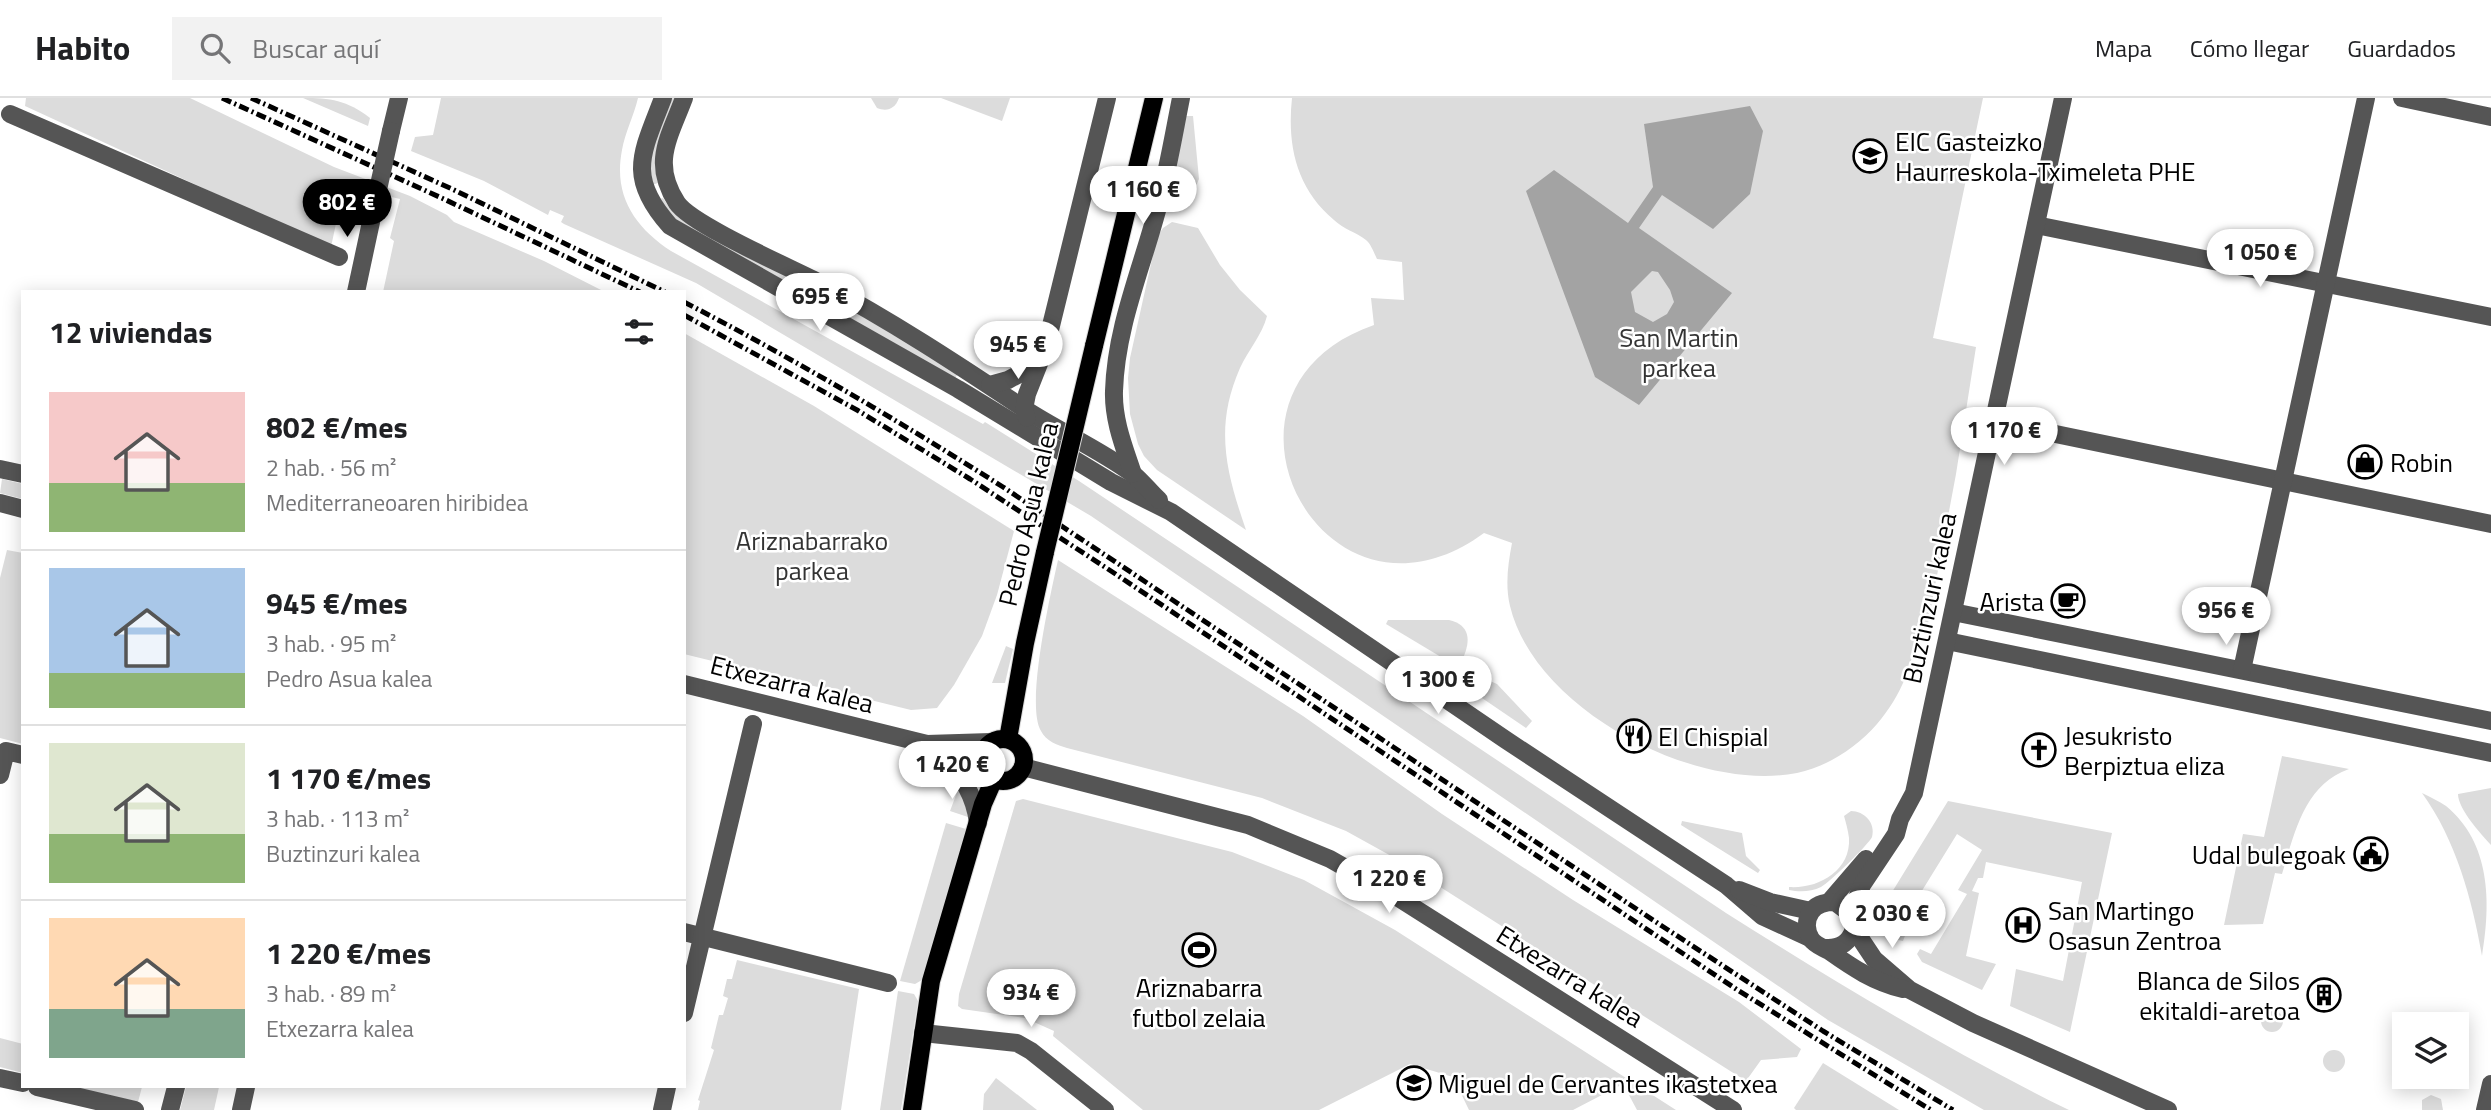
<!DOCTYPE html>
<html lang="es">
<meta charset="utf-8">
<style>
:root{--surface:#fff;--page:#f2f2f2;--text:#202124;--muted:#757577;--line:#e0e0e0;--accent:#000}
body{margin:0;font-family:"Titillium Web",sans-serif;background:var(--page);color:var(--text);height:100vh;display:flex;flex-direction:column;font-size:26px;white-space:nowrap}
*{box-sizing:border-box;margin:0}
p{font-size:23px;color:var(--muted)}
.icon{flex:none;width:38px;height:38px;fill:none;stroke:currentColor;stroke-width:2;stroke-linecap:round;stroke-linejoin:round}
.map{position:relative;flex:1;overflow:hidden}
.details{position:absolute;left:21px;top:192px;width:665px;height:798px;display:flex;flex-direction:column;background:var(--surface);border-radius:0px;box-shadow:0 4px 18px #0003}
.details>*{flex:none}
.tools{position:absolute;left:2392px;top:914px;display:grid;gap:14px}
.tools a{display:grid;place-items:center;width:77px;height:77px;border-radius:0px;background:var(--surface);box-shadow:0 4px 18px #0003;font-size:35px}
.price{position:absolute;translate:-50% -60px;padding:0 16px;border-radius:24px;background:#fff;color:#222;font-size:23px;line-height:46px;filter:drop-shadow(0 2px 4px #0008)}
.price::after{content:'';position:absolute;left:50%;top:42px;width:21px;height:16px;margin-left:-10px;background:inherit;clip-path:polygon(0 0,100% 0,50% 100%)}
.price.on{background:var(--accent);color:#fff}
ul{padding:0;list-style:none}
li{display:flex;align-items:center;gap:21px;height:175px;padding:0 28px}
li+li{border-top:2px solid var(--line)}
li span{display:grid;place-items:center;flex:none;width:196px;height:140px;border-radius:0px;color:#555}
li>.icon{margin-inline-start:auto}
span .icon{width:84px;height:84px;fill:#fffc;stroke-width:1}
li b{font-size:30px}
h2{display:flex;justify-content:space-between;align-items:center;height:84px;padding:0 28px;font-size:30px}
header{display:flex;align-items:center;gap:42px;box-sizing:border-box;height:98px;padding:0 35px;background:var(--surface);border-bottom:2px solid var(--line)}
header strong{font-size:33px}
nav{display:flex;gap:38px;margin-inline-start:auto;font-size:24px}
.search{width:490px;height:63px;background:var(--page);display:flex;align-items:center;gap:18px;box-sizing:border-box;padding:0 24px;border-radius:0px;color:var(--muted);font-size:26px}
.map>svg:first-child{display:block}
.green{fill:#dcdcdc}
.water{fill:#a3a3a3;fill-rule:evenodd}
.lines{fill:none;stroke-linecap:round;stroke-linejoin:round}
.major-casing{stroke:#dbdbdb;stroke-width:20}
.minor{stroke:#555;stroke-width:18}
.major{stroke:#000;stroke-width:18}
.rail{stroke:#000;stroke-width:5;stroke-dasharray:10 3.5 2 3.5;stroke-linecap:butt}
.major-bridge-casing{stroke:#dbdbdb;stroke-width:20;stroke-linecap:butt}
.minor-bridge{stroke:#555;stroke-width:18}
.major-bridge{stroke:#000;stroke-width:18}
.labels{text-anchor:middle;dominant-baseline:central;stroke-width:5;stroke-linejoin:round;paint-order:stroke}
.poi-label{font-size:26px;fill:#000;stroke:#fff;text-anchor:start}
.park-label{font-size:26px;fill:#333;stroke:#fff}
.street-label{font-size:26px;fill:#000;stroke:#fff}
</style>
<header>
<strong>Habito</strong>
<div class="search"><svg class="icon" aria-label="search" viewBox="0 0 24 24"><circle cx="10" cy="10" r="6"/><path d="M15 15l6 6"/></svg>Buscar aquí</div>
<nav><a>Mapa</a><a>Cómo llegar</a><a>Guardados</a></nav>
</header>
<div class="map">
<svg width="2491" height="1012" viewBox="0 0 2491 1012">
<rect width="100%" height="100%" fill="#fff"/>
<g class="green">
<path d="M26,0h164l144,69 76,29 37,19 7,7 90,39 61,31h-222l11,-51 -4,-3 10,-39 -47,-11 -12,12 -10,47 -306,-141z"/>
<path d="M303,0c27,0 44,2 67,20l-2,8z"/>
<path d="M441,0h197c-4,17 -13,35 -16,52 -9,46 13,77 49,101l312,173 2,-2 94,59 647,432c111,70 225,139 343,197h-85l-156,-90 -737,-504 -395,-233 -132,-59 -3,-2 3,-6 -14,-6 -2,5 -64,-34 -73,-30 4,-14 18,-2z"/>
<path d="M668,0h9l-21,63 2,22 -6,2 -3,-24z"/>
<path d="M871,0h28c-4,11 -12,14 -22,10z"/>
<path d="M941,0h69l-8,23z"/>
<path d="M1292,0h691l-50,240 43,9 -20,127 -29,155 -10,-2c-3,37 -16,69 -40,97 -20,23 -50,43 -80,49 -101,20 -262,-63 -287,-167 -5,-21 -2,-42 2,-63l-28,-10c-161,118 -297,-143 -110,-208l-3,-27 33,2 -2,-38 -25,-3c-3,-6 -6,-15 -11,-19 -10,-8 -23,-11 -32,-20 -38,-32 -47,-75 -42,-122z"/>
<path d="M1186,18h7l6,63 -3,7 -12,6 -7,-3 -5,-10z"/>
<path d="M663,100l6,9 149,81 141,84 -5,8 -104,-62 -164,-88 -14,-12 -15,-18z"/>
<path d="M1172,124l26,6 22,37 20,25 27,26c-5,19 -18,33 -27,52 -26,59 -14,104 6,162l-89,-60 -13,-14 -6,-12 -8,-30 -2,-36 2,-20 27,-121 6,-9z"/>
<path d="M684,235l130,73 200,125 -17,64 -15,41 -28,49 -17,23 -26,2 -227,-56z"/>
<path d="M2,381l21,5v15l-23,-6z"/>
<path d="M7,452l16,3v191l-23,-6v-160z"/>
<path d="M1058,462l245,156 139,98 131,86 166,102 62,47 -4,8 -36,3 -15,21 -353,-224 -47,-26 -84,-33 -195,-50c-10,-3 -21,-7 -26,-17 -16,-26 10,-139 17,-171z"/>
<path d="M1388,522h61c21,5 22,20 14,38l-9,4 -8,-2 -60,-36z"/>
<path d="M1006,548l7,3 -8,34h-13z"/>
<path d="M1490,583l7,3 35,37 -6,7 -47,-32 -1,-6 2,-4z"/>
<path d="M2282,658l67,13c-45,16 -54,63 -67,105l-7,-1 -12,51 -39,1 19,-91 21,3z"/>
<path d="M959,689l5,5 4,25 -18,-6z"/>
<path d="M2491,690v57c-10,-11 -33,-36 -33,-51z"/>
<path d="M2422,695c8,4 17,8 24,13 45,37 45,97 36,150 -10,-57 -26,-116 -60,-163z"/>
<path d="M1023,701l209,53 72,28 91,50 281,180h-39l-14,-26 -50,26h-104l-16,-33 -43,-13 -91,46h-176l-90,-74 1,-5 -29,-13 -63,-9 -4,-3 1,-12 57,-193z"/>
<path d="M1948,703l164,32 -42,199 -60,-26 6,-37 47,12 19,-99 -96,-20 -3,16h-5l-6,13 7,2 -13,63 30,8 -14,26 -60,-28 -5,-8 3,-5 11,5 36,-60 -9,-4 24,-40 -25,-16 -58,94 7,5 -3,8 -14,-3 -7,-13 -1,-15z"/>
<path d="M1851,713c13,0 25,12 21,26 -3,7 -43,46 -51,50 -10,5 -22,5 -32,3v-3c29,2 62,-16 60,-49 -1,-8 -3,-15 -5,-22z"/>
<path d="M1682,723l60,12 4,23 14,14 -2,3 -77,-48z"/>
<path d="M946,725l20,6 -44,151 -7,4 -15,-3z"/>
<path d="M737,862l122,29 -18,121h-143l2,-9 -2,-1 16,-50 -3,-2 8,-33h4l5,-17 -5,-2 4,-17h5z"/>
<path d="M898,893l16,3 4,7 -17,109h-21z"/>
<circle cx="2272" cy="923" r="11"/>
<path d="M0,940l23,6v29l-23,-6z"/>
<circle cx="2334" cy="963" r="11"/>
<path d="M1823,965l76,47h-103l-2,-2z"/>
<path d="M996,980l41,32h-54l1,-16z"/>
<path d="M73,989h69l-4,15z"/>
<path d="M186,989h33l-5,23h-34z"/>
<path d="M2431,997l10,4 2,11h-21v-10z"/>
</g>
<path class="water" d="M1750,8l13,25 -13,63 -37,35 -51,-34 -23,33 93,65 -93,112 -44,-28 -69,-186 28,-21 74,53 25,-36 -9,-63zM1652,173l6,1 12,18 4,12 -7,12 -14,8 -18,-10 -4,-20z"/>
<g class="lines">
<defs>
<g id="major">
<path d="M1094,248l60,-248"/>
<circle cx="1003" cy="662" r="21"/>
<path d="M1008,641l17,-96 20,-91"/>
<path d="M912,1012l19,-129 52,-177 11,-25"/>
</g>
</defs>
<use href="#major" class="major-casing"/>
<g class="minor">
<path d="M663,0c-21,55 -37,79 7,128l288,163 153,93 60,30 335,228 220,145 36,31 48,22"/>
<path d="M684,0c-15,40 -33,65 -7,105 15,22 114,65 143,80 70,37 137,81 203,125 35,23 76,41 110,66 9,7 17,18 26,26"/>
<path d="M2402,0l89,19"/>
<path d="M10,16l329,143"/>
<path d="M391,33l8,-33"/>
<path d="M2036,127l455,92"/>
<path d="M356,194l21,-98"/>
<path d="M990,287l18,-5 30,-16"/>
<path d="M1027,320l-3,-9 3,-15 19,-48 61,-248"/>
<path d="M2022,329l469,97"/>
<path d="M0,371l23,5"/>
<path d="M1133,376c-9,-27 -20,-54 -19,-83 2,-66 29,-125 45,-188 9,-34 15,-70 22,-105"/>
<path d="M0,405l23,6"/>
<path d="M1953,514l538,109"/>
<path d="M1947,543l544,112"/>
<path d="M2242,572l124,-572"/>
<path d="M684,586l243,60 64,-2"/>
<path d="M927,646c28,20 47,45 51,79"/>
<path d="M946,658l37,14"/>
<path d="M1023,669l225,58 82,34 67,38 336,213"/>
<path d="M0,677l6,-24 17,4"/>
<path d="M1739,792l31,12 41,9"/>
<path d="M1829,804l37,-43"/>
<path d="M1851,816l11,-29 34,-51 4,-15 14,-26 149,-695"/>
<path d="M1854,831l20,30 36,31 63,33 195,87"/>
<path d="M684,834l204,51"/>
<path d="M1825,850c15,1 24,-5 29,-19l-3,-15 -16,-12c-9,0 -19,2 -24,10 -6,8 -5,19 0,27 4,6 11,8 18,12 24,17 45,31 74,38"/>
<path d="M684,915l69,-289"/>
<path d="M923,935l94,10 14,8 74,59"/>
<path d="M0,980l23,5"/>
<path d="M37,989l98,23"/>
<path d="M170,1012l6,-23"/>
<path d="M241,1012l5,-23"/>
<path d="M662,1012l5,-23"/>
<path d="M2485,1012l6,-26"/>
</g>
<use href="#major" class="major"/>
<g class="rail">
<path d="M222,0l224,102 194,92"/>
<path d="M251,0l201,91 213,103"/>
<path d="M684,204c110,57 215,119 319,185l659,439 161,105 130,79"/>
<path d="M684,217l173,95 113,69 144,94 625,418 192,119"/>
</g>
<defs>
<path id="major-bridge" d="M1045,454l49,-206"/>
</defs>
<use href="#major-bridge" class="major-bridge-casing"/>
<path class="minor-bridge" d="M377,96l14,-63"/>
<use href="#major-bridge" class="major-bridge"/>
</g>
<defs>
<symbol id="school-ring" viewBox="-11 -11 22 22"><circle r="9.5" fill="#fff" stroke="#000" stroke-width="1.5"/><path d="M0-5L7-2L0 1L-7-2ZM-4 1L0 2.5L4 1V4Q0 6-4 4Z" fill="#000"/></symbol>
<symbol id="shop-ring" viewBox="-11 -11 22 22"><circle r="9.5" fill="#fff" stroke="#000" stroke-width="1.5"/><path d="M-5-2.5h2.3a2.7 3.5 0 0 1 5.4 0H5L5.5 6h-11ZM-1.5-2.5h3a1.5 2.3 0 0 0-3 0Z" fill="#000"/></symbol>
<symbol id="cafe-ring" viewBox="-11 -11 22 22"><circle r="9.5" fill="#fff" stroke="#000" stroke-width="1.5"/><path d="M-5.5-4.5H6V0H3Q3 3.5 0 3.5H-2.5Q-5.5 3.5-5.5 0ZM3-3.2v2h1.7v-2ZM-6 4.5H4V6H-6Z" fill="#000"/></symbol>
<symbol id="restaurant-ring" viewBox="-11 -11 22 22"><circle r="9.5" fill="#fff" stroke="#000" stroke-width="1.5"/><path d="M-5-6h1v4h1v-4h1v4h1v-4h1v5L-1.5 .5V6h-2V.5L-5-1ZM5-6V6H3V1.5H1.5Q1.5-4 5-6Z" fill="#000"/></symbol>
<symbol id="church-ring" viewBox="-11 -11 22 22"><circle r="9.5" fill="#fff" stroke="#000" stroke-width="1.5"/><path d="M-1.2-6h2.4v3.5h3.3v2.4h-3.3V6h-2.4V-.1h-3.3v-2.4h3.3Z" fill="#000"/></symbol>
<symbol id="civic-ring" viewBox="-11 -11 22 22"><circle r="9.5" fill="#fff" stroke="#000" stroke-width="1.5"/><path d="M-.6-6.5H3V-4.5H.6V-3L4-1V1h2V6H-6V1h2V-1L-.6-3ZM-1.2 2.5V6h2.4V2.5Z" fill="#000"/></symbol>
<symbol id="hospital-ring" viewBox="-11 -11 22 22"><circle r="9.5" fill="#fff" stroke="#000" stroke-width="1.5"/><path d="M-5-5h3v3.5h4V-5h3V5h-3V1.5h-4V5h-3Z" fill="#000"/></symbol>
<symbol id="stadium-ring" viewBox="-11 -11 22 22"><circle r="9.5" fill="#fff" stroke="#000" stroke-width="1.5"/><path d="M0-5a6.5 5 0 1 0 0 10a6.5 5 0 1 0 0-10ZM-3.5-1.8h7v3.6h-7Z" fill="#000"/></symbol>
<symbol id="building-ring" viewBox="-11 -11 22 22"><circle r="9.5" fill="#fff" stroke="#000" stroke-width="1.5"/><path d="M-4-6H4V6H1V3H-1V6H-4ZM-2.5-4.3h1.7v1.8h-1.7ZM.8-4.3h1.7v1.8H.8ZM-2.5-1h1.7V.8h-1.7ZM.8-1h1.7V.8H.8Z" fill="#000"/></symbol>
</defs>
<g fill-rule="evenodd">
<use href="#school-ring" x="1851" y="39" width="38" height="38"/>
<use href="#shop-ring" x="2346" y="345" width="38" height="38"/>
<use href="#cafe-ring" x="2049" y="484" width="38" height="38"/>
<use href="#restaurant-ring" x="1615" y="619" width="38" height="38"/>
<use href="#church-ring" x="2020" y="633" width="38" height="38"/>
<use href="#civic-ring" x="2352" y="737" width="38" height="38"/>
<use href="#hospital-ring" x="2004" y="808" width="38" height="38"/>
<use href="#stadium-ring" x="1180" y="833" width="38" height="38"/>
<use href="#building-ring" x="2305" y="878" width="38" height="38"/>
<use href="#school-ring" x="1395" y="966" width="38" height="38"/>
</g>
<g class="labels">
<g class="poi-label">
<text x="1895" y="43">EIC Gasteizko<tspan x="1895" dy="30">Haurreskola-Tximeleta PHE</tspan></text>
<text x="2390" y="364">Robin</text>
<text x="2044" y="503" text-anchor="end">Arista</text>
<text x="2064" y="637">Jesukristo<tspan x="2064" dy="30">Berpiztua eliza</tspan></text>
<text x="1658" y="638">El Chispial</text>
<text x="2346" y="756" text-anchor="end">Udal bulegoak</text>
<text x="2048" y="812">San Martingo<tspan x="2048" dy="30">Osasun Zentroa</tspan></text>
<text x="2300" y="882" text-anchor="end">Blanca de Silos<tspan x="2300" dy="30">ekitaldi-aretoa</tspan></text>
<text x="1199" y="889" text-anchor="middle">Ariznabarra<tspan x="1199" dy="30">futbol zelaia</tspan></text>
<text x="1438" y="985">Miguel de Cervantes ikastetxea</text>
</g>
<g class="park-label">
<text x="1679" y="239">San Martin<tspan x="1679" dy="30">parkea</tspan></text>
<text x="812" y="442">Ariznabarrako<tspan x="812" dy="30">parkea</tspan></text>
</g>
<g class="street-label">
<text transform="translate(1028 416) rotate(-77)">Pedro Asua kalea</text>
<text transform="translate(1929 500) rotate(-78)">Buztinzuri kalea</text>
<text transform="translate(792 586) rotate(14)">Etxezarra kalea</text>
<text transform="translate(1570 878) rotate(32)">Etxezarra kalea</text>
</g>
</g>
</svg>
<div class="tools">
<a><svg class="icon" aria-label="layers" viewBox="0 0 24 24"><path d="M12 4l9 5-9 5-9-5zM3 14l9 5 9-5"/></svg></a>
</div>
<b class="price" style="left:1143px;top:128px">1 160 €</b>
<b class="price on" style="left:347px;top:141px">802 €</b>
<b class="price" style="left:2260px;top:191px">1 050 €</b>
<b class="price" style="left:820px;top:235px">695 €</b>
<b class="price" style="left:1018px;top:283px">945 €</b>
<b class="price" style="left:2004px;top:369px">1 170 €</b>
<b class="price" style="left:2226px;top:549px">956 €</b>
<b class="price" style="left:1438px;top:618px">1 300 €</b>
<b class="price" style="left:952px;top:703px">1 420 €</b>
<b class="price" style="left:1389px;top:817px">1 220 €</b>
<b class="price" style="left:1892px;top:852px">2 030 €</b>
<b class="price" style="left:1031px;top:931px">934 €</b>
<section class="details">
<h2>12 viviendas<svg class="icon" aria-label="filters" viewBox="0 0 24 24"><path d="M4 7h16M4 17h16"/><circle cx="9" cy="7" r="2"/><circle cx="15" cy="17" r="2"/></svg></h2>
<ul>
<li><span style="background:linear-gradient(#f6c9c9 65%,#8fb573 0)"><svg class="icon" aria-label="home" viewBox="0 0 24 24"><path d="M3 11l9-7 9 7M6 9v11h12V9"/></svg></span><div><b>802 €/mes</b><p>2 hab. · 56 m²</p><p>Mediterraneoaren hiribidea</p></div></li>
<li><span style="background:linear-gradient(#a9c7e8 75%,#8fb573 0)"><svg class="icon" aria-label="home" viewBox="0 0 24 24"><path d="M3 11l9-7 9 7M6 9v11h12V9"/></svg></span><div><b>945 €/mes</b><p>3 hab. · 95 m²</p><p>Pedro Asua kalea</p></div></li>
<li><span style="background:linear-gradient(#dfe7d0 65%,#8fb573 0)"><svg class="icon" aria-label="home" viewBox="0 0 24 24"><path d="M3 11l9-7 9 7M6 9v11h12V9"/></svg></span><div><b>1 170 €/mes</b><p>3 hab. · 113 m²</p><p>Buztinzuri kalea</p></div></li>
<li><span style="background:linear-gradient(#ffd9b3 65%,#7fa58c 0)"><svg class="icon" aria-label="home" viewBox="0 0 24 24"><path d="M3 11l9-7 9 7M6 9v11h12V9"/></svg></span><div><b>1 220 €/mes</b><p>3 hab. · 89 m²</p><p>Etxezarra kalea</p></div></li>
</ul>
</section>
</div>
